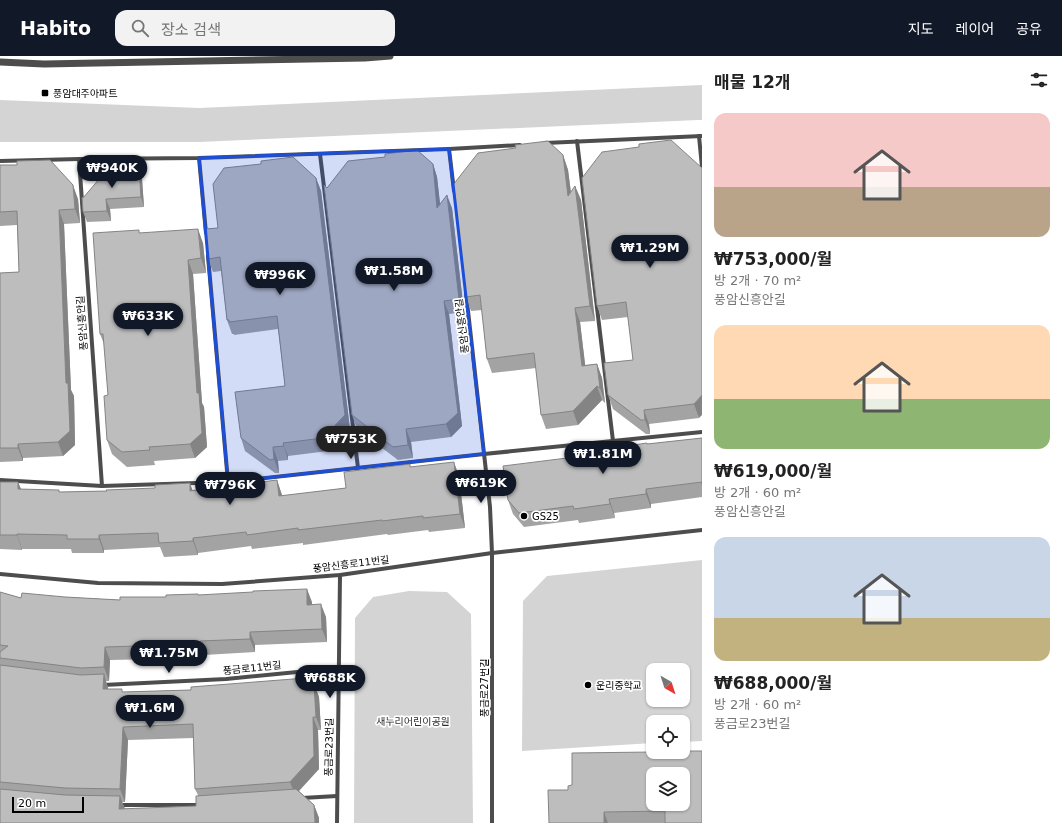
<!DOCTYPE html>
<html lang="ko">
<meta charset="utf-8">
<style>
:root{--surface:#fff;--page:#f2f2f2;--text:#222;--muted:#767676;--accent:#111827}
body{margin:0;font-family:"DejaVu Sans","Noto Sans KR",sans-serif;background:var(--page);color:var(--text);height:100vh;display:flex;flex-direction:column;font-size:15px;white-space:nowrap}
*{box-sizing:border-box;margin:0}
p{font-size:13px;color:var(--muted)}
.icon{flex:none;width:22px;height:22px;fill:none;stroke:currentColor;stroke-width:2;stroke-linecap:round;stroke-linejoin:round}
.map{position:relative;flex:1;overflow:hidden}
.details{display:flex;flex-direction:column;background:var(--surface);width:360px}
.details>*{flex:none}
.needle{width:26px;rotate:141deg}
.fabs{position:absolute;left:646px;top:607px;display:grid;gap:8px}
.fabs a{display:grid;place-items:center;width:44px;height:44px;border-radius:8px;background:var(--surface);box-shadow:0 1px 3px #0004;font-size:20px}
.scale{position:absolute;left:12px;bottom:10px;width:72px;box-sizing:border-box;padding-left:4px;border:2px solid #000;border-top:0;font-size:11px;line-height:14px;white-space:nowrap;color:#000;-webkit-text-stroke:3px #fff;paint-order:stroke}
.price{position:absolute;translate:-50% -34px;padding:0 9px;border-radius:14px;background:var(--accent);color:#fff;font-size:13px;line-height:26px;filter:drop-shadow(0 1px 2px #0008)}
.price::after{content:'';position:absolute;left:50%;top:24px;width:12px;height:9px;margin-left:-6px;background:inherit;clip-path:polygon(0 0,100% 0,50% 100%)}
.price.active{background:#222;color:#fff}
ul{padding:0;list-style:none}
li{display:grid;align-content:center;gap:8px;height:212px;padding:0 12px}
li span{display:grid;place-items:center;height:124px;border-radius:12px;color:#555}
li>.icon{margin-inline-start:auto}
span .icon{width:72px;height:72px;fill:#fffc;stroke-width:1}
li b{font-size:17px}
h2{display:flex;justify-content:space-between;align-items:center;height:48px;padding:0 12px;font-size:17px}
header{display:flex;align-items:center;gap:24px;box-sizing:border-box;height:56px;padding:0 20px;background:var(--accent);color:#fff}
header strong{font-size:19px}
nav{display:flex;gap:22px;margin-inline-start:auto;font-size:14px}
.search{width:280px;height:36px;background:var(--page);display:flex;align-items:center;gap:10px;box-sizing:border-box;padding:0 14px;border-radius:12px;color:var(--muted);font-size:15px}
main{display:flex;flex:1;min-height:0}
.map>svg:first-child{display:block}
.green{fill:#d4d4d4;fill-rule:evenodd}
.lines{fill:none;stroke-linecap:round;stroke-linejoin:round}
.minor{stroke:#4d4d4d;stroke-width:4}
.tertiary{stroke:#4d4d4d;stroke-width:7}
.wall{fill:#a3a3a3;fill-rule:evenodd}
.shaded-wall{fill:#848484}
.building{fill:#bdbdbd;stroke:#848484;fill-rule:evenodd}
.marked{fill:#1d4ed8;fill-opacity:0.2;stroke:#1d4ed8;stroke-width:3;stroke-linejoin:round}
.poi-dot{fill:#000;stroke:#fff;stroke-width:1.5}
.labels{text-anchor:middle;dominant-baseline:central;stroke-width:3.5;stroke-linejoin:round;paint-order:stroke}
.poi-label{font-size:10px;fill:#000;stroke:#fff;text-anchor:start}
.street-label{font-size:10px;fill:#000;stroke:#fff}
.park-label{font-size:10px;fill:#2b2b2b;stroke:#fff}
</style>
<header>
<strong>Habito</strong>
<div class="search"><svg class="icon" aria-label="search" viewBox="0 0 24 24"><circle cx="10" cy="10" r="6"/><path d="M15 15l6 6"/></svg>장소 검색</div>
<nav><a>지도</a><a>레이어</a><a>공유</a></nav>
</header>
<main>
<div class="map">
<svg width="702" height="767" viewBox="0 0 702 767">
<rect width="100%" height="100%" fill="#fff"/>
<g class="green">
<path d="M702,29v35h-4l-499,22h-199v-42l199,8z"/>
<path d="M702,504v181l-19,1v-20h-30v21l-131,8 1,-150 24,-25zM653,614h30v30h-30z"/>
<path d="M409,535l38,1 24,22 2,209h-119l1,-205 18,-21z"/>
</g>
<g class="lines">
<g class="minor">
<path d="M699,80l3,31"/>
<path d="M577,85l36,300"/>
<path d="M545,87l157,-7"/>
<path d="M449,93l5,42"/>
<path d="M320,98l38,314"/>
<path d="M199,102l7,75"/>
<path d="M79,103l23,327"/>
<path d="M0,105l79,-2 120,-1 250,-9 71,-4"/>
<path d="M208,200l20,226"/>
<path d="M466,237l24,214 2,46v270"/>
<path d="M0,424l102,6 126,-4 256,-28 218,-22"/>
<path d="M0,518l98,9 124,1 118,-9 152,-22 210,-23"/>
<path d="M103,629l123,-6 112,-11"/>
<path d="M302,742l35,-2"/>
<path d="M118,749h83"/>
<path d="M337,767l3,-248"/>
</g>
<path class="tertiary" d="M0,6l44,2 321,-6 25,-2"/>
</g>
<g class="wall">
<path d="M639,91l60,271 -50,6 1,10h-4l-33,-25 -5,-14 25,-35 -5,-43 -26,3 -5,-14z"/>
<path d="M516,92l47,7 5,15 3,22 4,-6 6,14 14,121 -15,1 5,43 12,-1 5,14 3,25 -3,-3 -24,25 -32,4 -5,-14 -5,-47 -44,5 -5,-14 -5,-49 -11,1 -5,-14z"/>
<path d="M385,101l48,7 4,13 3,27 12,4 12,104 -15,2 13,112 -11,11 -40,5 2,16 -15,2 -41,-31 -5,-14 -25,-227z"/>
<path d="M0,109l78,34 2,24 -16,1 7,166 3,6 1,49 -12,11 -40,2v3l-23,1v-189l19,-1 -2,-47 -17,1z"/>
<path d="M139,113l3,10 2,28 -34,2 1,12 -24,1 -4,-10v-14z"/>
<path d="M316,122l5,13 29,238 -22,22 -40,5v4l-10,1 1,12h-4l-30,-22 -4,-13 44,-52 -7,-57 -44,6v-1h-2l-5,-14 -6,-49 -8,1 -5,-13 10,-31z"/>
<path d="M140,177l63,10 3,30 -13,1 9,129 2,4 3,40 -12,11 -41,3 1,4 -28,2 -15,-13 -5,-14 1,-45 -4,-51 -4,-10z"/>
<path d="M702,382v59l-51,7v4l-37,5 1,5 -36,5 -1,-3 -54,7 -11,-13 -5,-14 59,-42 81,-14z"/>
<path d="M411,411l48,9 6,52 -36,4 -1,-2 -40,5 -1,-1 -84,11v-2l-51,6 -1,-3 -53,7v2l-34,2 -4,-10 -56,3v3h-32l-1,-4h-49v1l-22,-1v-67h18l3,7 39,3 132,-2 85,-10 5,16 64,-8z"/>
<path d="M0,536l21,6 44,-1 55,3 46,-3 33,-2 113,7v2l14,13 1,25 -72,3v7l-51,3 1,3 -95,2 -1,21h-3l2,7v1l15,3 68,-2 123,-6 5,13 2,33h-3l1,39 -20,22 15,14 5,13 -319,5zM193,682l2,51 3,6 -2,11 -71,3 -3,-7h3l3,-62z"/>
<path d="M702,695v72h-153l19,-33 4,-5z"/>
</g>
<g class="shaded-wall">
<path d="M563,99l5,15 5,40 -5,-14z"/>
<path d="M433,108l4,13 5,44 -5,-13z"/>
<path d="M139,113l3,10 2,28 -3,-10z"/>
<path d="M316,122l5,13 29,238 -22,22 -5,-13z"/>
<path d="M73,129l5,14 2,24 -5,-14z"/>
<path d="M575,130l6,14 14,121 -5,-15z"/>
<path d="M447,139l5,13 12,104 -5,-13z"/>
<path d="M106,143l4,10 1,12 -4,-10z"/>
<path d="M59,154l5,14 7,166 3,6 1,49 -12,11 -5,-14 8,-59z"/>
<path d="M198,173l5,14 3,30 -5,-15z"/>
<path d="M188,204l5,14 9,129 2,4 3,40 -12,11 -5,-14 7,-51z"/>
<path d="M444,245l5,13 13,112 -11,11 -5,-13z"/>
<path d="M575,252l5,14 7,58 -5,-14z"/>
<path d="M597,308l5,14 3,25 -5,-15z"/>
<path d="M597,330l5,14 -24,25 -5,-14z"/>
<path d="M702,339v20l-3,3 -5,-14z"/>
<path d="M644,354l5,14 1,10 -5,-14z"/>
<path d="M406,373l5,13 2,16 -5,-13z"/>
<path d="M283,387l5,13v4l-4,-14z"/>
<path d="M18,388l5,14v3l-5,-13z"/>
<path d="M273,391l5,14 1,12 -5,-14z"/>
<path d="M454,406l5,14 6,52 -5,-14z"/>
<path d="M277,424l5,15 2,16 -5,-15z"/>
<path d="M18,426l6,15 -6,-8z"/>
<path d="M190,427l5,14 -5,-6z"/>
<path d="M646,433l5,15v4l-5,-14z"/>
<path d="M609,443l5,14 1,5 -5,-14z"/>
<path d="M17,478l5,15v1l-5,-15z"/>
<path d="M99,479l5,15v3l-5,-14z"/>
<path d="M193,482l5,15v2l-5,-14z"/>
<path d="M307,533l5,13v16l-5,-13z"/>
<path d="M321,548l5,13 1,25 -5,-13z"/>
<path d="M250,576l5,13v7l-5,-13z"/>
<path d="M105,591l5,13 -1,21 -5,-14z"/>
<path d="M104,618l4,14v14l-5,-13z"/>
<path d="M314,628l5,13 2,33 -5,-13z"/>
<path d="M313,661l5,13 1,39 -24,26 -5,-13z"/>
<path d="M123,671l5,13 -3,62 -5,-13z"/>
<path d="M120,740l5,13h-6z"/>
<path d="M314,749l5,13v5h-4z"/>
<path d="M604,756l4,11h-4z"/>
</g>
<g class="building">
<path d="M671,84l31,28v227l-8,9 -50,6 1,10h-4l-33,-25 -4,-32 29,-3 -7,-58 -29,4 -15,-128 20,-26 37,-5v-3z"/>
<path d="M548,85l15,14 5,41 7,-10 15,120 -15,2 7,58 15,-2 3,24 -3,-2 -24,25 -32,4 -7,-62 -47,6 -7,-64 -14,2 -13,-112 25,-32 38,-5 -1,-3z"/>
<path d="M417,94l16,14 4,44 10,-13 12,104 -15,2 14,112 -12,11 -40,5 2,16 -15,2 -41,-32 -28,-230 3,3 21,-27 37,-4v-3z"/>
<path d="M293,101l23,21 29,237 -22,23 -40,5 1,3 -11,1 1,12 -4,1 -29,-22 -6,-46 50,-6 -8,-70 -48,6v-2h-2l-7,-63 -12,2 -3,-30 13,-1 -5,-44 11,-16 37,-4v-3z"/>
<path d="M50,104l23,25 2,24 -16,1 7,173h2l2,48 -12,11 -40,2v4h-18v-175l19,-1 -2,-61 -17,1v-47h17v-4z"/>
<path d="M139,113l2,28 -35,2 1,12 -24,1 -1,-15 1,1 23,-27z"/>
<path d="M198,173l3,29 -13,2 9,133h2l3,40 -12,11 -41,3 1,3 -28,2 -15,-12 -3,-44 4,-1 -5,-61h-3l-7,-101 46,-3v3z"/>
<path d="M702,382v47v-3l-56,7v5l-37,5 1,5 -36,5 -1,-3 -54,7 -11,-13 -5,-34 64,-8v-2l40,-5v-2l40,-6v1z"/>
<path d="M454,406l6,52 -37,4v-2l-41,5v-1l-84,10v-2l-51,7 -1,-3 -53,6v3l-34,2 -1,-10 -59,2v4h-32v-4l-50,-1v1h-17v-53h18v7l41,1v2l48,-1 -1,-1 49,-2v-3l35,-2v8l87,-11 2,16 67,-8 -2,-16 66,-8v3z"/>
<path d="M307,533v16l14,-1 1,25 -72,3v7l-50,2v3l-95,3 -1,20 -23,1 -81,-10v-6l8,-6 -8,-1v-53l21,6 1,-5 43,4 55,3v-3h46v-2l32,-1v1l55,-3v-1z"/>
<path d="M0,609l81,10 23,-1 -1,15h19v3l69,-2v-3l115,-9 8,6 2,33h-3l1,39 -24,26 -95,7 -2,-65 -70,3 -3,62 -55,-1 -65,-6z"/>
<path d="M683,695h19v72h-37v-12l-61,1v11h-55l-1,-33h20v-4l4,-1v-32l81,-1h30zM653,718h30v30h-30z"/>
<path d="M0,733l65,6 55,1 -1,13 77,-3v-10l100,-7 18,16 1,18h-315z"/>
</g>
<path class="marked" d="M449,93l35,305 -256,28 -29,-324z"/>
<g class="poi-dot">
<rect x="41" y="33" width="8" height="8" rx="2"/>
<circle cx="524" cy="460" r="4"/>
<circle cx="588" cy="629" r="4"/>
</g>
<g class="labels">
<g class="poi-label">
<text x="53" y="37">풍암대주아파트</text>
<text x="532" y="460">GS25</text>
<text x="596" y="629">운리중학교</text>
</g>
<g class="street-label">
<text transform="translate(82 267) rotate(-94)">풍암신흥안길</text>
<text transform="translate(462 270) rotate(-97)">풍암신흥안길</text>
<text transform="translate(351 508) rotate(-7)">풍암신흥로11번길</text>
<text transform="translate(252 612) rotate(-6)">풍금로11번길</text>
<text transform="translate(484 632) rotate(-90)">풍금로27번길</text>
<text transform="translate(329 691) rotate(-89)">풍금로23번길</text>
</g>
<g class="park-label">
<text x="413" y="665">새누리어린이공원</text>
</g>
</g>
</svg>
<div class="fabs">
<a><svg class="needle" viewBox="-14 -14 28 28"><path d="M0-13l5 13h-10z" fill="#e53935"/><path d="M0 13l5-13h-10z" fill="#767676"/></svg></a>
<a><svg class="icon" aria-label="locate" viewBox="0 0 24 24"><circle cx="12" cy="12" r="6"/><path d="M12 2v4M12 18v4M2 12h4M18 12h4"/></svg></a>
<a><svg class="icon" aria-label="layers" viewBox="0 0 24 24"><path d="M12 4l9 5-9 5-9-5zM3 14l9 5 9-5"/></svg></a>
</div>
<div class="scale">20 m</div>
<b class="price" style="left:112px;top:133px">₩940K</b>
<b class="price" style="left:650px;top:213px">₩1.29M</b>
<b class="price" style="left:394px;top:236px">₩1.58M</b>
<b class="price" style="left:280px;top:240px">₩996K</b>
<b class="price" style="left:148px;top:281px">₩633K</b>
<b class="price active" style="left:351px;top:404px">₩753K</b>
<b class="price" style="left:603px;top:419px">₩1.81M</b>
<b class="price" style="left:481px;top:448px">₩619K</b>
<b class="price" style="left:230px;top:450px">₩796K</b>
<b class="price" style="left:169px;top:618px">₩1.75M</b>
<b class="price" style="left:330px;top:643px">₩688K</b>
<b class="price" style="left:150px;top:673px">₩1.6M</b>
</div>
<section class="details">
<h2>매물 12개<svg class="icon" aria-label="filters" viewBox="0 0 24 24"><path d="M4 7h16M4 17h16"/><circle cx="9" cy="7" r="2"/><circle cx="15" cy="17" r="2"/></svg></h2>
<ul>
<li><span style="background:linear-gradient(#f6c9c9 60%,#b9a48a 0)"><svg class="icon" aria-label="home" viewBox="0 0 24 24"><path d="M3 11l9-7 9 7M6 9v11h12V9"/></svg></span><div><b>₩753,000/월</b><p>방 2개 · 70 m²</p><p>풍암신흥안길</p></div></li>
<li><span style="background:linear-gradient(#ffd9b3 60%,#8fb573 0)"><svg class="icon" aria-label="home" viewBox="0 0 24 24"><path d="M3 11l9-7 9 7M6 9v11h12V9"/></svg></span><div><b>₩619,000/월</b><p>방 2개 · 60 m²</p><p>풍암신흥안길</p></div></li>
<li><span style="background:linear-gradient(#c9d6e8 65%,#c2b280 0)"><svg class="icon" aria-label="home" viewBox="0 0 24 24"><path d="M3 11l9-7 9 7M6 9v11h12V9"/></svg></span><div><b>₩688,000/월</b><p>방 2개 · 60 m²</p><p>풍금로23번길</p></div></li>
</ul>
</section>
</main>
